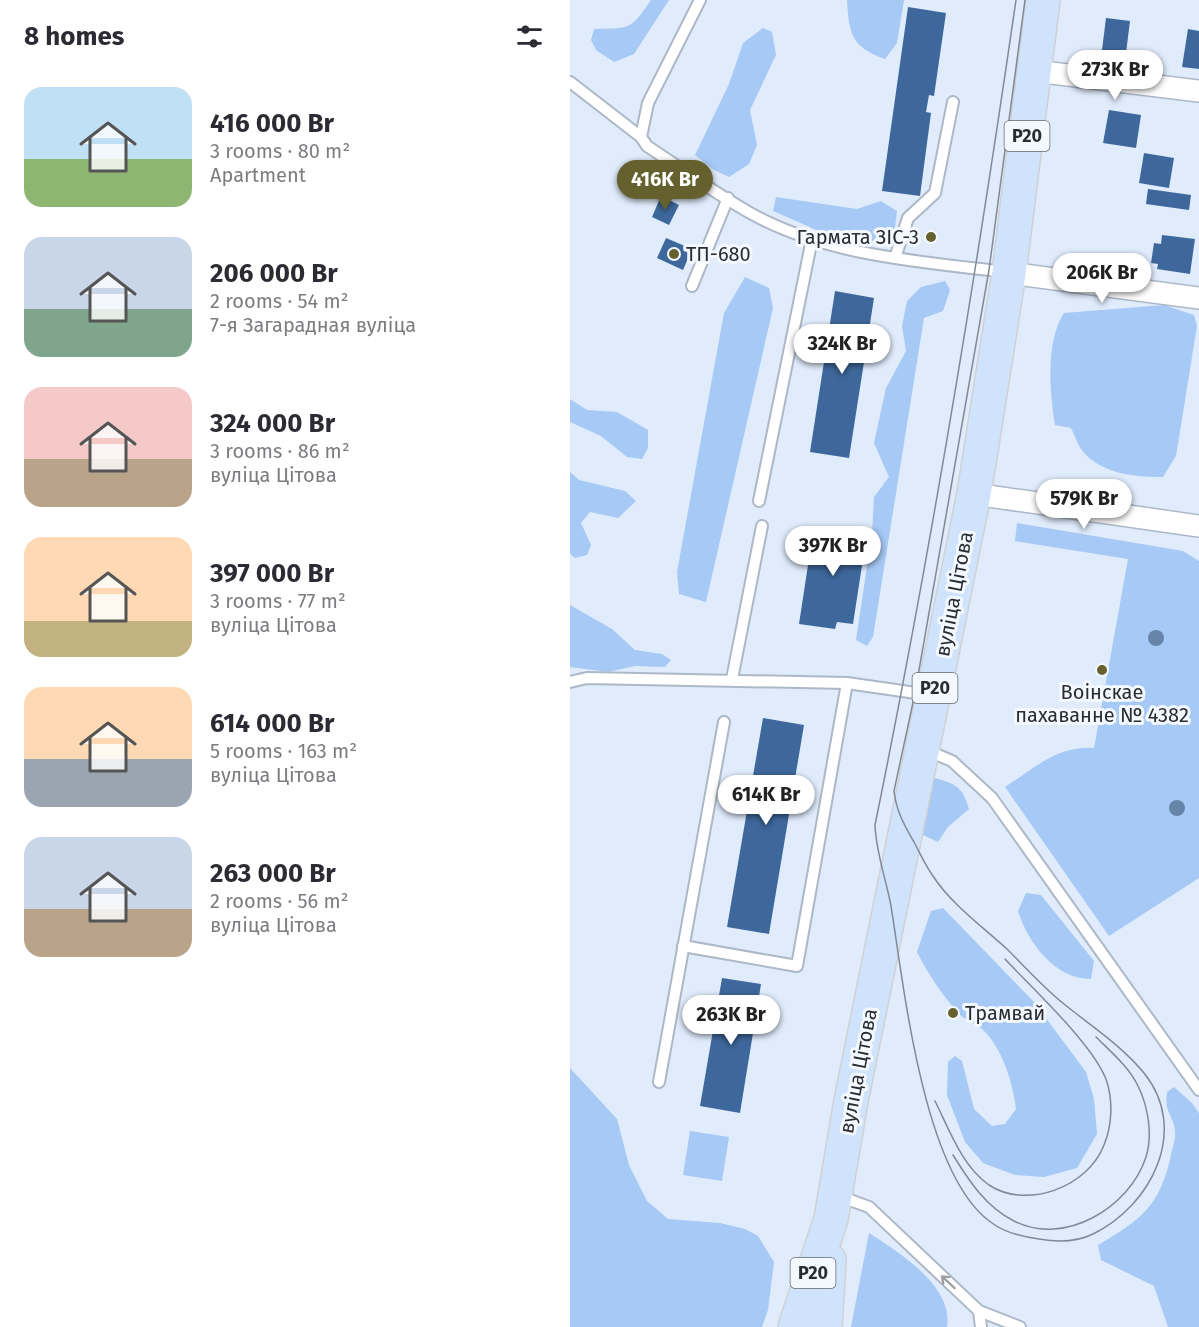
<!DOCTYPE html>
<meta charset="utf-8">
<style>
:root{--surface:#fff;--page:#f2f2f3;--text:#2b2b33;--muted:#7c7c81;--accent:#65612e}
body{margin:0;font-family:"Fira Sans",sans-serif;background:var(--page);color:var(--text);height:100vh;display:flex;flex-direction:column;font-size:22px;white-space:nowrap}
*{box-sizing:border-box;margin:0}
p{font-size:20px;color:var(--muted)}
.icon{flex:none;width:33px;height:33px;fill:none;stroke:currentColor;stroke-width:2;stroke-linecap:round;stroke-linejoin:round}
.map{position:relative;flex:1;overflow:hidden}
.panel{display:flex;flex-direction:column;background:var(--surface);width:570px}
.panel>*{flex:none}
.price{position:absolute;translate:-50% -51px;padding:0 14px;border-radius:21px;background:#fff;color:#222;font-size:20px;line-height:39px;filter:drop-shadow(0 2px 3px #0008)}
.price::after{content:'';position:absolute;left:50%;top:36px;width:18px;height:14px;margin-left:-9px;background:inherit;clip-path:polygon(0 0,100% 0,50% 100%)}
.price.current{background:var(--accent);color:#fff}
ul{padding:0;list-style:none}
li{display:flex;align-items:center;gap:18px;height:150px;padding:0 24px}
li span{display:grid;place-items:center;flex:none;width:168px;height:120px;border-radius:18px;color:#555}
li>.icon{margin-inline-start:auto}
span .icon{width:72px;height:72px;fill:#fffc;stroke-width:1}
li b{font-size:26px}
h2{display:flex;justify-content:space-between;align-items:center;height:72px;padding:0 24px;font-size:26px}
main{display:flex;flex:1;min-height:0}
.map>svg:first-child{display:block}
.green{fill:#a6c9f5}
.building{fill:#3e689c}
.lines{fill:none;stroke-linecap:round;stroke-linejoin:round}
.lane-casing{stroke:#adb8c7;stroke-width:14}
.street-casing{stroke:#adb8c7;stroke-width:24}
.primary-casing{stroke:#d0d1d2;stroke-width:36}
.lane{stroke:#fff;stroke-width:10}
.street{stroke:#fff;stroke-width:21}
.primary{stroke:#cfe3fc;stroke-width:33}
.tram{stroke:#818994;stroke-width:1.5}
.tree{fill:#6685a8}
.oneway{stroke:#9fa0a3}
.poi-dot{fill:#65612e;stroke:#f4f9ff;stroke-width:2}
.labels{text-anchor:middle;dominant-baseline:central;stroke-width:6;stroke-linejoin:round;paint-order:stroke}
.shield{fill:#f4f9ff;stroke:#666a70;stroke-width:1.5}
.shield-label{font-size:18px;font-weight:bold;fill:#292d33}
.poi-label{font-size:20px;fill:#292d33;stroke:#f4f9ff;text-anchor:start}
.street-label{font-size:20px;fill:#292d33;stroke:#f4f9ff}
</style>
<main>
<section class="panel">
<h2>8 homes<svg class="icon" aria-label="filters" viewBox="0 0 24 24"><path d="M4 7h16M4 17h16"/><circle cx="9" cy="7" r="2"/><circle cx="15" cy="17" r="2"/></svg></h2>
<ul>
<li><span style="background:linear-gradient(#bfe0f5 60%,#8fb573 0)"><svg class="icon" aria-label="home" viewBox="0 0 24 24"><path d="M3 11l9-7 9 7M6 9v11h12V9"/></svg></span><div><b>416 000 Br</b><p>3 rooms · 80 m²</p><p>Apartment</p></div></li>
<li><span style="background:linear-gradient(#c9d6e8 60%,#7fa58c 0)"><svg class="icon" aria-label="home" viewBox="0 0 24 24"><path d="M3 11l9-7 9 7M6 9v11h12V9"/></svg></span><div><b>206 000 Br</b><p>2 rooms · 54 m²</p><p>7-я Загарадная вуліца</p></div></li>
<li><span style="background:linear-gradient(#f6c9c9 60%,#b9a48a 0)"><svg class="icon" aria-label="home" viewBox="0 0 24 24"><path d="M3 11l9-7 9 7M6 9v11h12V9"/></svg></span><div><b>324 000 Br</b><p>3 rooms · 86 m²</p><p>вуліца Цітова</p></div></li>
<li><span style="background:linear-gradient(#ffd9b3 70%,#c2b280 0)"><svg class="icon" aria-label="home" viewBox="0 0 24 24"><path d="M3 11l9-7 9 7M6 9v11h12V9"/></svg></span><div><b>397 000 Br</b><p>3 rooms · 77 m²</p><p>вуліца Цітова</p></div></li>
<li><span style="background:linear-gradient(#ffd9b3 60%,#9aa5b1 0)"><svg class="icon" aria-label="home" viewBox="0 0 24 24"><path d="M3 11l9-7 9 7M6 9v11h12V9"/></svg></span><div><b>614 000 Br</b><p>5 rooms · 163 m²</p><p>вуліца Цітова</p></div></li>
<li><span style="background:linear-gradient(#c9d6e8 60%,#b9a48a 0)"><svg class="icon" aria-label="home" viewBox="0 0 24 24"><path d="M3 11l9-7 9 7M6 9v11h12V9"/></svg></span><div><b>263 000 Br</b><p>2 rooms · 56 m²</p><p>вуліца Цітова</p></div></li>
</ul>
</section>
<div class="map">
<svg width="629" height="1327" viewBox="0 0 629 1327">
<rect width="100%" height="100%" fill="#e0ecfc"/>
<g class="green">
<path d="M81,0h18l-35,54 -20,8 -18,-12 -5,-10 3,-11c36,-1 36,2 57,-29z"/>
<path d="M277,0h57l-7,43 -12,16c-34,-12 -36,-25 -38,-59z"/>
<path d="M193,28l9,4 4,23 -26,55 7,35 -8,19 -20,13 -15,-7 -19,-15 34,-71 14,-41z"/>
<path d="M206,197l81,12 24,-8 16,10 -2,17 -15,14 -43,-3 -64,-28z"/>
<path d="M175,277l24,11 4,20 -67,294 -27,-8 -2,-22 47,-259z"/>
<path d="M375,281l5,9 -7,21 -19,7 -51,319 -6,9 -11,-6 16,-107 2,-36 15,-20 -15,-34 12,-55 20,-37 -4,-25 5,-25 14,-14z"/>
<path d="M594,305l30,10 3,11 -21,130 -13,21c-29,0 -63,-3 -82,-28 -4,-6 -7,-15 -10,-21l-16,-3c-5,-34 -10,-82 9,-112z"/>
<path d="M0,399l17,11 30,2 31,18v18l-6,11 -15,-2 -26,-21 -31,-14z"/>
<path d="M0,472l9,8 46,11 11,10 -18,17 -28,-6 -9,11 10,22 -4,10 -12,3 -5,-4z"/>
<path d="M447,523l166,28 16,10v317l-90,58 -104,-149c30,-19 51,-41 89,-39l34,-189 -113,-18z"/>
<path d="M0,605l42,24 23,21 27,4 9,6 -6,7 -30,-1 -27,6 -38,-5z"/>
<path d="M362,777c23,7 30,8 37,32l-21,18 -10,15 -17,-8z"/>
<path d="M456,893l15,2 53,66 -3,18c-36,0 -63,-36 -73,-68z"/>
<path d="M373,908l91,94 52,70 8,27 3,35 -20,34 -33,9 -29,-2 -32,-12 -18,-21 -18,-47 1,-33 7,-6 7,5 12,48 18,17 13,-2 11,-15c-3,-26 -14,-62 -34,-80 -7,-6 -17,-9 -23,-15 -16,-18 -31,-40 -42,-62l14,-41z"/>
<path d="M0,1068l47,51 12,46 18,36 21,18 52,4 25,6 13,7 16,26 -6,48 -6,17h-192z"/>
<path d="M604,1087l18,16 7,10v214h-31l-14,-41 -53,-26 -3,-15c43,-25 62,-39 73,-90 1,-7 5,-16 4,-23 -1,-17 -11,-18 -8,-40z"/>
<path d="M120,1131l39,6 -7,44 -39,-6z"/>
<path d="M299,1233c29,19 85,53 78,94h-96z"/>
</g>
<g class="building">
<path d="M338,7l38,6 -12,83 -5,-1 -3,17 5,1 -11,83 -38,-5z"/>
<path d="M536,18l24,3 -4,32 -24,-3z"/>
<path d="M618,29l11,2v38l-17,-2z"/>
<path d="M539,110l32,5 -5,33 -33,-5z"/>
<path d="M574,153l30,5 -5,30 -30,-5z"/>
<path d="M578,189l43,6 -2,15 -43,-6z"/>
<path d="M91,196l18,9 -10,20 -17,-8z"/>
<path d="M592,235l33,4 -5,35 -33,-5 1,-5 -7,-1 3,-20 7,1z"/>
<path d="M96,238l26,11 -9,21 -26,-12z"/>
<path d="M265,291l39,7 -25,160 -39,-6z"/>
<path d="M244,526l53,7 -14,91 -16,-2 -2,7 -36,-5z"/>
<path d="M193,718l41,7 -35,209 -42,-7z"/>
<path d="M152,978l39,6 -21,129 -40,-7z"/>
</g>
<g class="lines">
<defs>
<g id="lane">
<path d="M130,0l-52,103 -7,34 6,9c35,23 69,48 105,68 76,42 170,48 254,58"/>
<path d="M0,82l71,55"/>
<path d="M325,258l13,-40 27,-25 18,-91"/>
<path d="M122,286l36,-88"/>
<path d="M189,501l53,-262"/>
<path d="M162,679l30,-153"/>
<path d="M0,682l17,-4 260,5 83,12"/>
<path d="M356,750l26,11 40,37 207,292"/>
<path d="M113,946l114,20 50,-283"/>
<path d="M89,1082l65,-360"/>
<path d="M269,1196l30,11 110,104 2,16"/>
<path d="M409,1311l41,16"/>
</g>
<g id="street">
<path d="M465,71l164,20"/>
<path d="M439,273l190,25"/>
<path d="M404,494l225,32"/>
</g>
<g id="primary">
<path d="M225,1327l36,-108 20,-118 123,-607 35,-221 34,-273"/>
<path d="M255,1327l4,-67"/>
</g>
</defs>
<use href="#lane" class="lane-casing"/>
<use href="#street" class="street-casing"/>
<use href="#primary" class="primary-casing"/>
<use href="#lane" class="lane"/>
<use href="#street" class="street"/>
<use href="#primary" class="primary"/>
<g class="tram">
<path d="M446,0c-40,276 -85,551 -141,825 1,28 11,54 16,81 13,80 32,270 101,317 13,10 32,14 47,16 17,3 38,3 54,-5 58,-28 97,-104 51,-161 -23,-28 -53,-47 -80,-69 -20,-16 -38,-36 -56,-54 -25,-23 -57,-46 -75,-74 -8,-11 -13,-23 -19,-34 -10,-17 -18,-32 -20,-51l21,-98 74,-423 36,-270"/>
<path d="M365,1101c14,28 27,65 54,84 38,25 99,2 115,-40 8,-19 9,-43 3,-63 -11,-35 -75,-94 -102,-123"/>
<path d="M383,1155c16,26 33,52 61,66 51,26 116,-14 132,-64 7,-22 2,-51 -8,-71 -9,-19 -27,-34 -42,-49"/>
</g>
</g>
<g class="tree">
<circle cx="586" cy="638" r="8"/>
<circle cx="607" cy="808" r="8"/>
</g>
<defs><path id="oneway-shaft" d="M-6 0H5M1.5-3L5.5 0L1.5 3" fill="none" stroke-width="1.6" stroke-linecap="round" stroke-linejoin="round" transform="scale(1.5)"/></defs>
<use class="oneway" href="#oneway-shaft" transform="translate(378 1282) rotate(-137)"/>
<g class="poi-dot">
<circle cx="361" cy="237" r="6"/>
<circle cx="104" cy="254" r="6"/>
<circle cx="532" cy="670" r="6"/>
<circle cx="383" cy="1013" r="6"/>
</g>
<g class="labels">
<g class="shield">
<rect x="434.5" y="121" width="45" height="30" rx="4.5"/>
<rect x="342.5" y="673" width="45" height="30" rx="4.5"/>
<rect x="220.5" y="1258" width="45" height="30" rx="4.5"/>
</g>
<g class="shield-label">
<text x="457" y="136">Р20</text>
<text x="365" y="688">Р20</text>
<text x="243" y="1273">Р20</text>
</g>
<g class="poi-label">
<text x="349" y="237" text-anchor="end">Гармата ЗІС-3</text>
<text x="116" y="254">ТП-680</text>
<text x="532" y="692" text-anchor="middle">Воінскае<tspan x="532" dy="23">пахаванне № 4382</tspan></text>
<text x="395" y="1013">Трамвай</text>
</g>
<g class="street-label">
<text transform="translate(384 594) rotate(-79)">вуліца Цітова</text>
<text transform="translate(288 1071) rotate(-79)">вуліца Цітова</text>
</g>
</g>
</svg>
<b class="price" style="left:545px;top:101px">273K Br</b>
<b class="price current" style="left:95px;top:211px">416K Br</b>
<b class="price" style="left:532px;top:304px">206K Br</b>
<b class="price" style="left:272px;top:375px">324K Br</b>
<b class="price" style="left:514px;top:530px">579K Br</b>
<b class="price" style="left:263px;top:577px">397K Br</b>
<b class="price" style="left:196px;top:826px">614K Br</b>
<b class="price" style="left:161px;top:1046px">263K Br</b>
</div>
</main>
